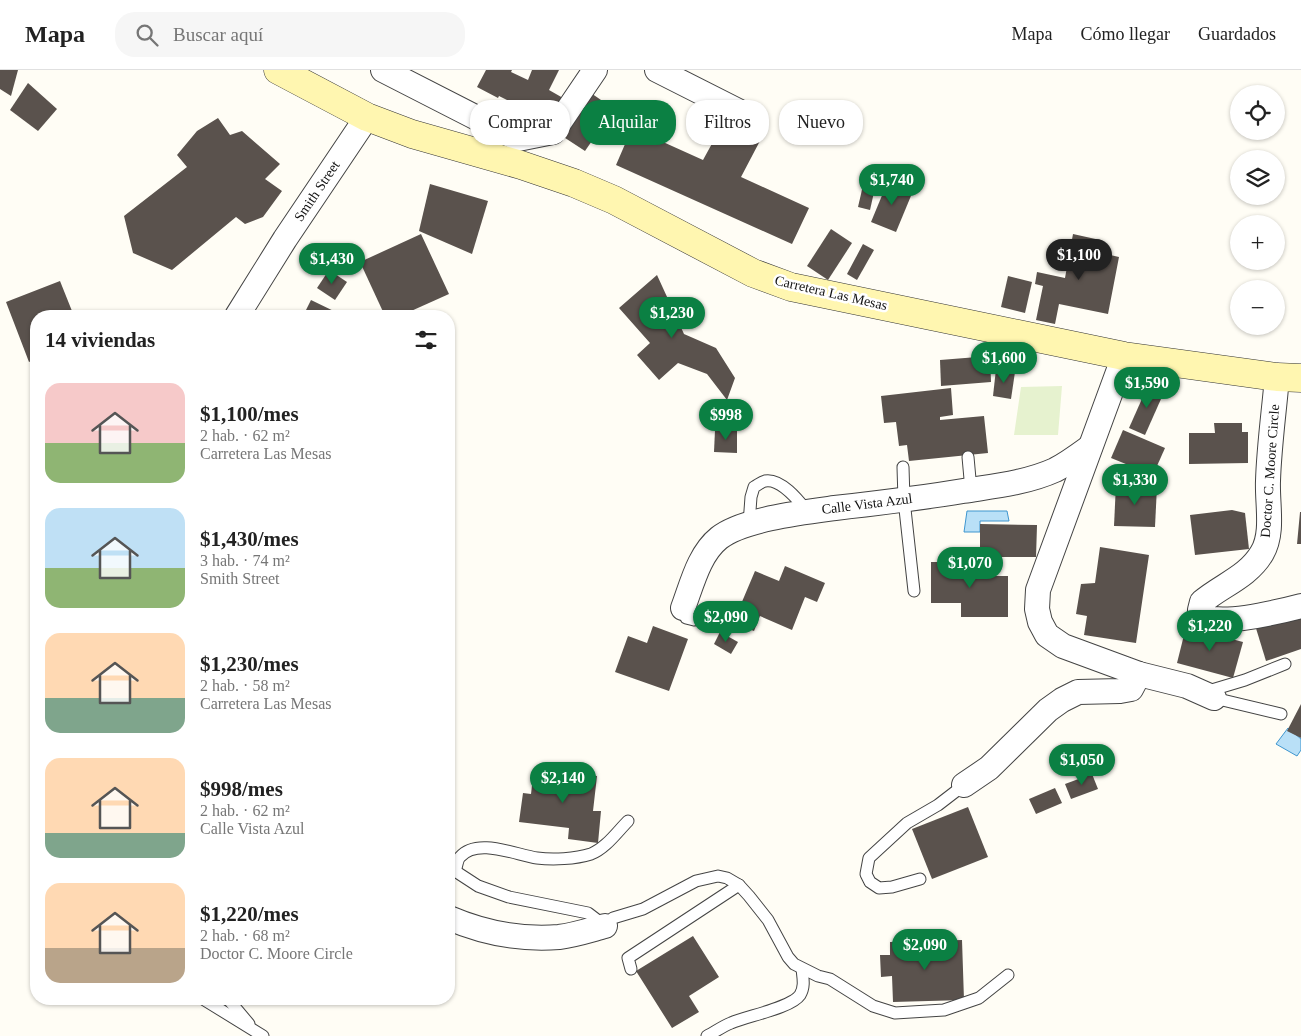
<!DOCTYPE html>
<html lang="es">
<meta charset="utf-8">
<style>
:root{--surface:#fff;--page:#f6f6f6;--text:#222;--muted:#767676;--line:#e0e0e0;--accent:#0b8043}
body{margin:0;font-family:"Times New Roman",serif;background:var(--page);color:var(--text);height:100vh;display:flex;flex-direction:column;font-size:19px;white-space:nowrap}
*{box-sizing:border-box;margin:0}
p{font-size:16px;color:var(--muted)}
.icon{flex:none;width:28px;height:28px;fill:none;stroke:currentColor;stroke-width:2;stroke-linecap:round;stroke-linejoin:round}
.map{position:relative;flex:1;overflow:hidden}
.sheet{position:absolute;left:30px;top:240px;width:425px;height:695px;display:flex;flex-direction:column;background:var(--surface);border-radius:20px;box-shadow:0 1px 4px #0004}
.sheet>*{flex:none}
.hud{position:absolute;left:470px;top:30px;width:475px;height:45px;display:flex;gap:10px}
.tools{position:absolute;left:1230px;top:15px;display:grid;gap:10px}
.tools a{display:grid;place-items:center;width:55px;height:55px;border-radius:50%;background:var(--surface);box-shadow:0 1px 4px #0004;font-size:25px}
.price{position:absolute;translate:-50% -42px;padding:0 11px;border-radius:18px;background:var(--accent);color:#fff;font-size:16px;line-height:32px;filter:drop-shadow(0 1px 2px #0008)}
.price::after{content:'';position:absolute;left:50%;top:30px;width:15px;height:11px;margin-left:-8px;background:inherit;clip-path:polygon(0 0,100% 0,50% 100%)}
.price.current{background:#222;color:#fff}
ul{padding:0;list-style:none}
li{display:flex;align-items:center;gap:15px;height:125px;padding:0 15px}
li span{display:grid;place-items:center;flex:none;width:140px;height:100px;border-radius:15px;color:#555}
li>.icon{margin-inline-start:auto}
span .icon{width:60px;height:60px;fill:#fffc;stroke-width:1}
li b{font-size:21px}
h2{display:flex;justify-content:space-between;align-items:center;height:60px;padding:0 15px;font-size:21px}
.tag{padding:0 18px;border-radius:20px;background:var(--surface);box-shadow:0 1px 4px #0004;font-size:18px;line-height:45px}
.tag.current{background:var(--accent);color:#fff}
header{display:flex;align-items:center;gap:30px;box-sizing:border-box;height:70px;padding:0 25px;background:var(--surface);border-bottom:1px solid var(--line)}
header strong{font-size:24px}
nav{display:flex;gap:28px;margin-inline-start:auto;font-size:18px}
.search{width:350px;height:45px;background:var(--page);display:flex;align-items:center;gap:12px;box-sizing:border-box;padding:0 18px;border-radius:20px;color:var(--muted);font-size:19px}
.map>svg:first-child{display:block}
.pitch{fill:#e6f2cf}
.water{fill:#b9e0f7;stroke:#3f96cf}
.building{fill:#5a524d}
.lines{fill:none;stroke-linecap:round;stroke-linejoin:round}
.lane-casing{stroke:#444;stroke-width:13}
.street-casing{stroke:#444;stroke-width:26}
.secondary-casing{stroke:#333;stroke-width:29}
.lane{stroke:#fff;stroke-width:11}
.street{stroke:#fff;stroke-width:24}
.secondary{stroke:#fff6b0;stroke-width:28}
.labels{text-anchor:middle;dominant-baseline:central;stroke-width:5;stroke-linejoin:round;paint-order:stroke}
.street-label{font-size:14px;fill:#111;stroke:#fff}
</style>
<header>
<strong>Mapa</strong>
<div class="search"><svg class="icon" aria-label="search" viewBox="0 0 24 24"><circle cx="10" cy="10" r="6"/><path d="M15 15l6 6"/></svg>Buscar aquí</div>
<nav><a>Mapa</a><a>Cómo llegar</a><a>Guardados</a></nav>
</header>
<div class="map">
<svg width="1301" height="966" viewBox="0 0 1301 966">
<rect width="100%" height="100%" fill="#fffdf5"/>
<path class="pitch" d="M1062,316l-4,49h-44l7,-48z"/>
<g class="water">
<path d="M967,441h40l2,10h-29v11h-16z"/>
<path d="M1288,658l13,11v11l-4,6 -21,-12z"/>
</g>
<g class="building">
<path d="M0,0h18l-7,26 -11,-7z"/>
<path d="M486,0h26l-1,2 17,8 4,-10h27l-10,20 14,8 -12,24 -37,-16 1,-2 -16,-8 -1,2 -21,-11z"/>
<path d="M28,13l29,26 -19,22 -28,-21z"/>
<path d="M588,21l26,18 -29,42 -26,-17z"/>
<path d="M218,48l12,17 12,-4 38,33 -15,15 17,12 -19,26 -18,7 -9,-7 -64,53 -39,-17 -9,-37 63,-49 -10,-12 20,-24z"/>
<path d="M726,48l36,19 -21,40 68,31 -17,36 -176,-79 16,-37 71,32z"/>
<path d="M867,98l12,2 -9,40 -12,-3z"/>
<path d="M888,111l25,10 -17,41 -25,-10z"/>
<path d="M430,114l58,17 -16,53 -53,-23z"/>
<path d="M831,159l21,14 -24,37 -21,-14z"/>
<path d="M421,164l28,60 -49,22h-15l-25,-54z"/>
<path d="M1073,164l27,6 -3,12 22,5 -11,57 -49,-10 -4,20 -19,-4 7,-34 -8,-2 2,-12 28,6z"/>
<path d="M863,174l11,6 -17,30 -10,-6z"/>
<path d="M329,200l18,12 -12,18 -18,-12z"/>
<path d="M657,205l27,59 32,14 19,30 -8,22 -20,-26 -29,-11 -19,17 -22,-25 13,-12 -31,-35z"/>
<path d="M1008,206l24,6 -7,31 -24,-6z"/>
<path d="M60,211l14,35h-38v43l-7,3 -23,-60z"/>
<path d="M311,230l33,16h-41z"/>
<path d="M990,286l1,26 -50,4 -1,-26z"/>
<path d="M996,299l19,3 -4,27 -18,-3z"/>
<path d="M1149,313l16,7 -20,45 -16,-7z"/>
<path d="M951,318l2,27 -13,2v3l44,-4 4,37 -79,8 -2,-16 -8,1 -3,-24 -12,1 -3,-27z"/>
<path d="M1214,353h28v9h6v31l-59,1v-31h26z"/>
<path d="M715,360h22v23l-23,-1z"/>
<path d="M1123,360l42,18 -12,27 -42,-17z"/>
<path d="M1116,414l41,2 -2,41 -41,-1z"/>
<path d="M1232,440l13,3 4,36 -54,6 -5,-40z"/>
<path d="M1300,442h1v32h-4z"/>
<path d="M980,454l57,1 -1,32h-56z"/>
<path d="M1100,477l49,8 -13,88 -52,-8 3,-19 -11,-2 5,-30 14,-1z"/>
<path d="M931,492h53v14h24v41h-47v-14h-30z"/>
<path d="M785,496l40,17 -8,19 -12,-5 -13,33 -32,-14 -6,15 -21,-8 22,-52 24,10z"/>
<path d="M1301,540v39l-35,12 -11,-36z"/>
<path d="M653,556l35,13 -19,52 -54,-19 13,-36 19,7z"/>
<path d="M1186,557l57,15 -10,36 -56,-15z"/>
<path d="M720,562l18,10 -7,12 -17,-10z"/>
<path d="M1301,634v34l-14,-7z"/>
<path d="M534,699l63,7 -4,35h8l-3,32 -30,-4 1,-11 -50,-6 4,-29 8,1z"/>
<path d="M1092,704l6,15 -27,10 -6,-15z"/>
<path d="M1055,718l7,15 -26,11 -7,-15z"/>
<path d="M968,737l20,50 -56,22 -20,-50z"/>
<path d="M693,866l26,41 -30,19 10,16 -27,16 -36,-57z"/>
<path d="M962,870l2,60 -71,2 -1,-26 -11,1 -1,-22h10v-13z"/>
</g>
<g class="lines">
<defs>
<g id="lane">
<path d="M968,387l3,33"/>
<path d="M903,397l1,33 10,91"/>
<path d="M749,454l2,-27 3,-10c4,-2 7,-5 11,-6 16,-3 34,20 42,30"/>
<path d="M683,538l3,10 8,2 9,-4 5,-8"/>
<path d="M1205,622l40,-12 40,-16"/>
<path d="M1214,628l67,16"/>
<path d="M449,795l6,6 23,15 31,11 79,16 17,13 8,-8 30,-9 53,-28 22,-5 9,2 12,7 10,11 19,24 20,37 6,7 24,12 12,3 43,27 22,7 49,-3 35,-12 29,-23"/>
<path d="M455,801c2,-4 2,-11 5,-14 17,-20 56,-2 77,1 16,2 38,1 54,-4 15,-6 26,-22 37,-33"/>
<path d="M920,809l-28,8 -13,1 -9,-6 -4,-8 3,-16 38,-35 31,-18 26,-20"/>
<path d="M631,899l-3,-11 111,-73"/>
<path d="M203,929l60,37"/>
<path d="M228,929l21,25"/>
<path d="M707,966c8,-4 16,-10 24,-13 16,-7 60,-15 69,-28 5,-8 3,-17 2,-26"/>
</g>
<g id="street">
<path d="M383,0l135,69 35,-7 42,-62"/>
<path d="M657,0l91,46"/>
<path d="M237,246l48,-77 82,-122"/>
<path d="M1124,286l-86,234 -1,19 3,13 7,13 16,11 76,28 48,12 27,12"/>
<path d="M1277,307c-3,35 -8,70 -9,104 -1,23 6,52 -6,72 -14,24 -40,32 -60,49l-2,8c4,4 8,8 13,9 24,3 65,-7 88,-13"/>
<path d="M683,538c9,-24 16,-54 36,-70 24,-19 86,-26 116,-30 43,-5 86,-10 128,-17 31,-5 63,-8 92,-21 12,-6 24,-15 35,-23"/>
<path d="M964,715l25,-17 59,-58 14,-10 16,-8 42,-1 11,-2 8,-15"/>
<path d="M449,848c35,15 72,22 110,19 16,-2 31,-7 46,-11"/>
</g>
<path id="secondary" d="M278,0l89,47 45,17 109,31 53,18 40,17 139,73 38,14 333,69 153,21 24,1"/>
</defs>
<use href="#lane" class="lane-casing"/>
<use href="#street" class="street-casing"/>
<use href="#secondary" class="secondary-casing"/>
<use href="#lane" class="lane"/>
<use href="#street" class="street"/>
<use href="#secondary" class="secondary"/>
</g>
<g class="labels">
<g class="street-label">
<text transform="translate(317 121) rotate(-56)">Smith Street</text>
<text transform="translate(831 223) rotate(13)">Carretera Las Mesas</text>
<text transform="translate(1270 401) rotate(-86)">Doctor C. Moore Circle</text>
<text transform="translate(867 434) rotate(-7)">Calle Vista Azul</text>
</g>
</g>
</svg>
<div class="tools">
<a><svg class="icon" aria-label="locate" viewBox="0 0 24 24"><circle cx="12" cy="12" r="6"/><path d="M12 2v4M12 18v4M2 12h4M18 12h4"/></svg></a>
<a><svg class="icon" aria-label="layers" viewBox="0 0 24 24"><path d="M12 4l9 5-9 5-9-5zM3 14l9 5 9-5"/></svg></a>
<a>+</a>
<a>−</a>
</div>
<b class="price" style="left:892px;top:136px">$1,740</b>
<b class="price current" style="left:1079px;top:211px">$1,100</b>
<b class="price" style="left:332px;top:215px">$1,430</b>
<b class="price" style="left:672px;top:269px">$1,230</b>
<b class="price" style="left:1004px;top:314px">$1,600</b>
<b class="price" style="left:1147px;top:339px">$1,590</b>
<b class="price" style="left:726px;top:371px">$998</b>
<b class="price" style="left:1135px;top:436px">$1,330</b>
<b class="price" style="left:970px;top:519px">$1,070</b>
<b class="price" style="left:726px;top:573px">$2,090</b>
<b class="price" style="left:1210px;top:582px">$1,220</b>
<b class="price" style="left:1082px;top:716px">$1,050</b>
<b class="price" style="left:563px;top:734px">$2,140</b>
<b class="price" style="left:925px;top:901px">$2,090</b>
<div class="hud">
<a class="tag">Comprar</a>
<a class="tag current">Alquilar</a>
<a class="tag">Filtros</a>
<a class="tag">Nuevo</a>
</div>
<section class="sheet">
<h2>14 viviendas<svg class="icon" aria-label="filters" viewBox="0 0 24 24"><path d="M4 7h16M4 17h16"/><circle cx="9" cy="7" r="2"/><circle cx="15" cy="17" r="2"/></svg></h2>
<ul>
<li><span style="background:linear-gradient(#f6c9c9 60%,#8fb573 0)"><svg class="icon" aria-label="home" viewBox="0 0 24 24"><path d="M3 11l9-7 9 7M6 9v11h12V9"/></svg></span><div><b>$1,100/mes</b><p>2 hab. · 62 m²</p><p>Carretera Las Mesas</p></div></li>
<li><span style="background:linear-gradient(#bfe0f5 60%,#8fb573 0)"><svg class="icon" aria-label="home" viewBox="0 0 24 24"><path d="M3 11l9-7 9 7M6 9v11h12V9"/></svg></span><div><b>$1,430/mes</b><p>3 hab. · 74 m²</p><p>Smith Street</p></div></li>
<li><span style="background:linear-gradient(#ffd9b3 65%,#7fa58c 0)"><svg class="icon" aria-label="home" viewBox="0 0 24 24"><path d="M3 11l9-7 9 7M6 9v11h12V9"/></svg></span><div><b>$1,230/mes</b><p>2 hab. · 58 m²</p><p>Carretera Las Mesas</p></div></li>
<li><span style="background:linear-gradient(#ffd9b3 75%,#7fa58c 0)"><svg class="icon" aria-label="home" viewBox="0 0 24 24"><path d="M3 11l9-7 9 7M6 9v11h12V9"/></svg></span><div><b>$998/mes</b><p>2 hab. · 62 m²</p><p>Calle Vista Azul</p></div></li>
<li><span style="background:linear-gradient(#ffd9b3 65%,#b9a48a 0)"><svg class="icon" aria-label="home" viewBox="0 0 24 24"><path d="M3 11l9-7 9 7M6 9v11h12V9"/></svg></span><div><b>$1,220/mes</b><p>2 hab. · 68 m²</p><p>Doctor C. Moore Circle</p></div></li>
</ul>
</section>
</div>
